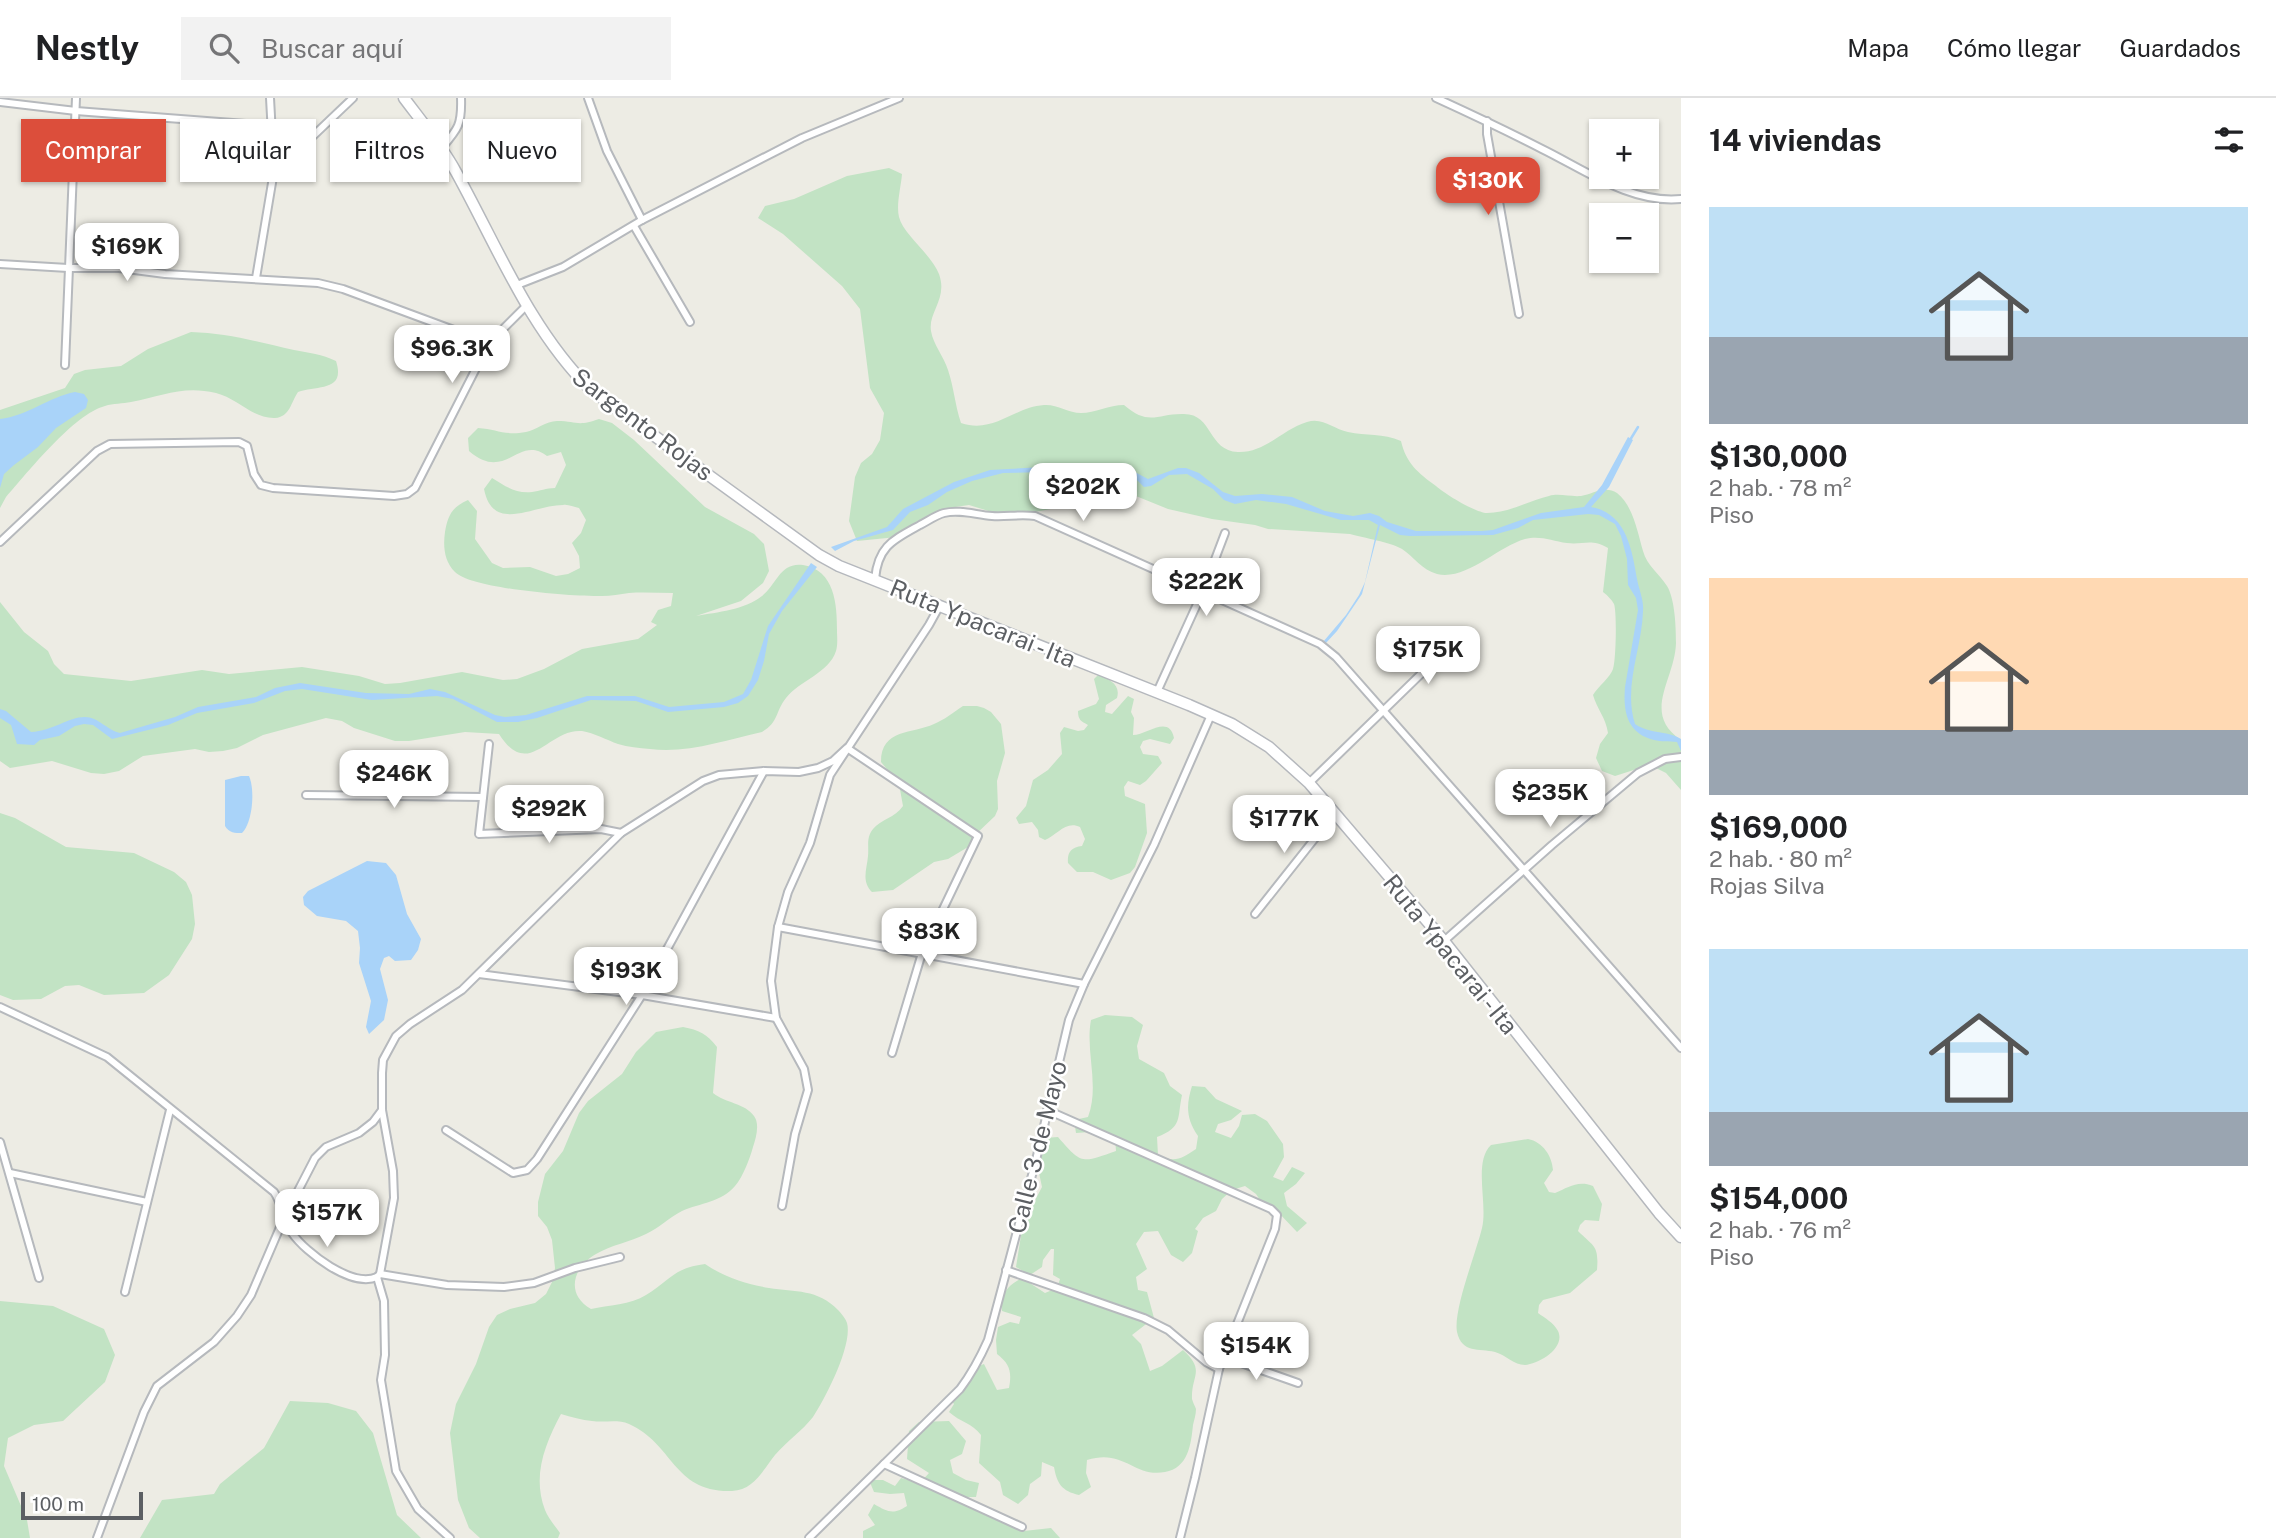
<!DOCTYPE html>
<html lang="es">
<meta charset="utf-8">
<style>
:root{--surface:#fff;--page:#f2f2f2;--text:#202124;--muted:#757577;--line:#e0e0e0;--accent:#dc4e3b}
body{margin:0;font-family:"Public Sans",sans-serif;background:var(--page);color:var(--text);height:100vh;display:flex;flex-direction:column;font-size:26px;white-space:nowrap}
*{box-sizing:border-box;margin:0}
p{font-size:23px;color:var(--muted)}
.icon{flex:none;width:38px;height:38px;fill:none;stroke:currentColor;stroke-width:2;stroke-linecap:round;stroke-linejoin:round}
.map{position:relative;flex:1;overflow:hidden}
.details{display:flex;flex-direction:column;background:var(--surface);width:595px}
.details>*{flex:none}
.banner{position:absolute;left:21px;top:21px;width:665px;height:63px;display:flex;gap:14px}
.buttons{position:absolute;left:1589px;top:21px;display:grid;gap:14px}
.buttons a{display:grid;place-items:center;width:70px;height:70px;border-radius:0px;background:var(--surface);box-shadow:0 2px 5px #0004;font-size:35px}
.scale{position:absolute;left:21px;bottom:18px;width:122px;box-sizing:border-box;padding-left:7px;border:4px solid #5c5f63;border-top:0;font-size:19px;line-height:24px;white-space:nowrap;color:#5c5f63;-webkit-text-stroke:5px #fff;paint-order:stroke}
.price{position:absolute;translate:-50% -60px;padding:0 16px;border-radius:14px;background:#fff;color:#222;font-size:23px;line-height:46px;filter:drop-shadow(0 2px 4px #0008)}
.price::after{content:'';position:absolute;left:50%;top:42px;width:21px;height:16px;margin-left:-10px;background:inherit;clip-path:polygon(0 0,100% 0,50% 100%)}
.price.selected{background:var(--accent);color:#fff}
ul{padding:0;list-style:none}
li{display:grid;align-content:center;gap:14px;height:371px;padding:0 28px}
li span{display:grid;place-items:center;height:217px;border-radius:0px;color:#555}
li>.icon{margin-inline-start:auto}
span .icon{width:126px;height:126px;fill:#fffc;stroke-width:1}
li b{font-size:30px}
h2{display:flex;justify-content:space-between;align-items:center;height:84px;padding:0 28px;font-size:30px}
.pill{padding:0 24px;border-radius:0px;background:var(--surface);box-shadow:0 2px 5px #0004;font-size:24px;line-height:63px}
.pill.selected{background:var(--accent);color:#fff}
header{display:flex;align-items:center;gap:42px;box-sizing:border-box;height:98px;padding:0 35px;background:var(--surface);border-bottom:2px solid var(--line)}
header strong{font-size:33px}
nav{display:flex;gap:38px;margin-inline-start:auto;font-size:24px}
.search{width:490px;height:63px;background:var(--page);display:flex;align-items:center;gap:18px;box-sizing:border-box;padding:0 24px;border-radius:0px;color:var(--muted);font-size:26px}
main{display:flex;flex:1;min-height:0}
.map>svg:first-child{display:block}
.green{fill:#c2e3c4}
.water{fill:#a9d3f9}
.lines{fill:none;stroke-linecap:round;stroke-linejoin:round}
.stream{stroke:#a9d3f9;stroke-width:2.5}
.street-casing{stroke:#b6b9bd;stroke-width:10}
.secondary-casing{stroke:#b5b8bd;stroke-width:13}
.street{stroke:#fff;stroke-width:6}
.secondary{stroke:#fff;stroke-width:10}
.labels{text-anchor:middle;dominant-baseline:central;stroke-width:5;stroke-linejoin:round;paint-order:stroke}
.street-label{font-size:24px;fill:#5c5f63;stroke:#fff}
</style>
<header>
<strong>Nestly</strong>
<div class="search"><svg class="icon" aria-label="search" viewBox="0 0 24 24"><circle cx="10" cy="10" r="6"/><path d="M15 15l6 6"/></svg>Buscar aquí</div>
<nav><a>Mapa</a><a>Cómo llegar</a><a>Guardados</a></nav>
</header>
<main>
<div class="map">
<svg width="1681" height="1440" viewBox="0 0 1681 1440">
<rect width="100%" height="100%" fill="#edece4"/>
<g class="green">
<path d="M889,70l13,6c-1,13 -6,31 -3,43 4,17 32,37 40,57 9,25 -11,38 -8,57 2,13 13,26 17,39 6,18 7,35 13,53 33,11 53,-16 83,-18 13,-1 24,8 37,8 14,0 28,-8 43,-8 25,22 34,8 60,9 29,0 24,37 54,38 27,1 45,-23 69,-30 16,-5 26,7 41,10 18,4 35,1 53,9 5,22 17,32 35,45 9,8 40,27 51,27 22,0 41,-12 62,-17 10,-3 21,1 32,0 12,-2 24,-11 36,-3 16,12 21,41 26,58 4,15 16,22 24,35 8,13 9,41 9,57 -1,37 -35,70 5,97v50l-15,-17 -12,-6 -14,1 -25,8 -13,-5 -6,-13 4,-14 8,-11c-2,-15 -11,-24 -15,-38 5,-8 18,-19 20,-26 3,-8 4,-57 1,-65 -2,-4 -7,-9 -11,-12l5,-44c-17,-10 -24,-3 -41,-5 -15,-2 -27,-8 -42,-4 -28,8 -59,42 -88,35 -15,-4 -24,-18 -35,-25 -12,-7 -38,-11 -52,-15l-82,-5 -13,-4 -43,-6 -44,-10 -37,-15 -123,23 -39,-12 -14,2 -38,14 -8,11 -12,5 -40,4 -8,-20 6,-44 6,-14 11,-9 8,-14 4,-27 -14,-25 -10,-79 -18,-23 -59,-52 -25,-16 7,-12 29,-7 53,-23z"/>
<path d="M191,234c36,1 68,10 103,18 15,3 28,4 42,11 10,31 -19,24 -38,31 -7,10 -8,25 -23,26 -22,1 -38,-20 -59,-25 -33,-8 -53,3 -85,9 -8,2 -18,1 -26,4 -31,8 -77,66 -99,91l-6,11v-98l65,-22 9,-14 11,-4 36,-4 27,-17z"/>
<path d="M599,321l13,4 22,17 71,67 49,27 10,10 5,27 -6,12 -22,18 -45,15c22,-4 48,-6 66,-20 15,-12 18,-34 41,-31 32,5 34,40 34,65 0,6 1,15 -1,21 -7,22 -37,30 -50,47 -11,14 -7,24 -24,34 -36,8 -76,22 -112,17 -11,-1 -22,-2 -32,-5 -11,-4 -24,-11 -36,-13 -34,-3 -53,50 -83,3l-34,-2 -56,9h-14l-41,-13 -12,-7 -16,-3 -63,17 -26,13 -14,3 -14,1 -14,-3 -52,7 -24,15 -15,3 -13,-1 -39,-12 -42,7 -10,-7v-159l24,30 24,19 6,13 10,10 67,7 71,-11 27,4 73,-7 57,9 26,8 15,-1 62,-11 41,8 14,-1 27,-10 38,-20 56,-10 19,-14 -6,-3 7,-12 13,-4 2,-13c-15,0 -30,-1 -44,0 -9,1 -18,3 -27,3 -26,1 -131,-7 -147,-24 -11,-11 -12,-26 -10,-40 3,-17 7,-25 23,-32l9,11 -2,28 17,24 11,5 27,-1 26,9 12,-2 12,-6 -1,-12 -7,-13 9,-10 5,-13 -7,-12c-6,-1 -11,-4 -16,-3 -30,0 -70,29 -79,-16l8,-11c13,8 24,16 40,14 8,-1 14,-4 23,-4l11,-23 -5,-13 -14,4c-29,-22 -41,27 -78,-5l-1,-13 10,-10c19,1 26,8 48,4 10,-2 20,-11 31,-11 20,0 20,6 42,-2z"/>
<path d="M1099,576c10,6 22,10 18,24l-11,7 -1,7 7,2 16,-18 6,3 -3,13 3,6 -1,17c14,0 36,-21 41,3l-4,6 -20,-5 -7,2 -3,6 3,7 15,2 4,7 -16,18 -6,4 -12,-4 -4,6 1,9 20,8 2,29 -12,34 -5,6 -19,7 -18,-8h-16l-9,-9c-1,-10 3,-16 14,-17l3,-7 -5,-12c-14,-7 -23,8 -35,13l-6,-3 -1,-7 -6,-8 -13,2 -3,-6 10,-12 7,-26 15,-10 14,-16 -2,-21 4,-6 14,4 6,-1 4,-5c-7,-4 -10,-5 -10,-14l18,-7 3,-5 -5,-20z"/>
<path d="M963,608h14l7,2 7,4 10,12 4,29 -8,28 1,28 -3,7 -20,19 -7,12 -20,12 -14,3 -41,28 -21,2c-11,-11 -5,-23 -4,-36 1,-10 -2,-18 5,-27 8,-10 22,-11 30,-23l-4,-22 -18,-22c0,-34 32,-28 53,-38 10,-4 20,-12 29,-18z"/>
<path d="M0,715l15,5 51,29 68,6 40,19 12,10 6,13 3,29 -3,15 -23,36 -25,18 -40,2 -25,-10 -14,1 -24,13 -28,1 -13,-5z"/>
<path d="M1105,917l27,2 11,8 -6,21 2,13 25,14 6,13 12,9c-5,23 1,32 -25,42l1,18c17,8 23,4 38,-6l2,-13c-12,-17 -12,-31 -6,-50l13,1 11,12 26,12 -11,9 -13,4 -3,8 16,6 8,-12 3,-11 13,-1 12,7 16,23 1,13 -11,20 10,4 9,-14 13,6 -9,11 -12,9 3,13 20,17 -10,9 -20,-21 -13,-5 -8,-12 -11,-8 -13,4 -10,9 -6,12 -13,7 -8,11 3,2 -6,22 -9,9 -12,-7 -13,-24 -14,1 -8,12 11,25 -11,8 2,13 9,2 7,26 -22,17 9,9 9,27 12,-5 21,-16c23,21 8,25 9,49 1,4 3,7 4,10 0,6 -2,11 -3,16 -2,20 -5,43 -28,47 -31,6 -41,-24 -78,-12l-1,13 5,14 -12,8c-17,-4 -22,-11 -25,-28l-12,-5 -1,14 -11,8 -2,11 -10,9 -15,-9 -3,-13 -21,-19 2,-28c-9,-12 -21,-13 -32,-23l5,-8 -3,-4 20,-31 13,-5 13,26 12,-2c3,-16 1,-24 -12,-34l-1,-14 2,-13 12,-5 9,2 2,-7 -19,-6c-1,-18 5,-25 20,-33l23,15 12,-5 3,-9 -7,-4 1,-26h-3l-8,11 -1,7 -12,8 -14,-8 7,-44 19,-36c-4,-21 -9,-30 3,-49l13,-1c24,28 24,26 58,14l-1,-14 -12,-6 -27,2 -2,-13 14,-3c12,-32 -3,-65 3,-97z"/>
<path d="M683,929c16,3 24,7 34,20l-4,46c12,10 32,10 41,23 6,8 2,22 -1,31 -3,11 -10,30 -18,39 -13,16 -35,17 -53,25 -12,6 -23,17 -36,23 -16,8 -35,11 -50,20 -23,13 -31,40 -5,55 17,-4 40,-4 55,-14 25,-15 27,-27 59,-31 19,13 41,20 64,24 26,4 49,1 69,22 3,3 8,9 9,13 6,22 -22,76 -34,94 -11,14 -26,24 -38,38 -12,15 -21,35 -43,36 -59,2 -58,-47 -103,-67 -12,-5 -24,-1 -37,-3 -10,-1 -21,-4 -31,-7 -16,30 -29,62 -16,96 3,8 10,16 15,23l-2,5h-78l-11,-10 -11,-28 -8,-67 6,-29 20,-40 13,-37 8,-12 13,-6 25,-6 11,-9 6,-12 3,-14 -3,-28 -5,-13 -9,-11v-14l7,-28 18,-23 16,-38 9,-12 34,-27 14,-22 20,-20z"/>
<path d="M1528,1041c15,3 24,17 25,31l-9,13 5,9 6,1c13,-5 22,-13 38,-7l9,18 -3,17 -14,-1 -5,5 -2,6c16,16 21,14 19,39l-27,23 -27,7 -4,5 -1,8c7,5 16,10 20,18 8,17 -19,33 -33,34 -11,0 -19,-10 -30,-13 -16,-4 -33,2 -38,-20 -4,-22 19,-79 25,-104 6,-24 -9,-66 9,-83z"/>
<path d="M0,1203l53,5 51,23 11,26 -10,27 -42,39 -29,4 -26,13 -4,28 23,54 3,18h-30z"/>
<path d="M290,1303l38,2 28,8 17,22 24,82 24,23h-281l22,-38 52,-6 6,-10 44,-36z"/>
<path d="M949,1323l17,20 -4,13 -12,6 3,13 13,7 13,3 -3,14h-24l35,19 14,-1 23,16 27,-3 9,10h-197v-7l12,-6 -7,-10 6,-11c14,8 19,11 33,2l-3,-13 -14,1 -16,-2 -5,-12h14l12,6 6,-8 19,5 9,-10 -22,-14 2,-28 10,-9z"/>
</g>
<g class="water">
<path d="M75,294l9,2 4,6 -2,8 -30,20 -18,19 -24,18 -10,9 -4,14v-69c27,-3 49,-22 75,-27z"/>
<path d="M1628,339l5,3 -24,47 -18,20c35,6 41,42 46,72 2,11 7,21 6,32 -1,38 -20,75 -8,113 17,11 32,6 46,15v12l-4,-9c-8,-1 -16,0 -23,-2 -27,-7 -31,-28 -29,-53l13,-77 -2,-12 -8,-13 -1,-26 -6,-23 -6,-12 -16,-9 -11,-1 -55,6 -15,8 -25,7 -83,1 -10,-1 -20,-10 -18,69 -25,37 -12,13 -2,-2 23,-27 13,-20 6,-13 13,-57 -9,-5h-28l-55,-16 -30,-4 -21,4 -11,-4 -11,-11 -26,-15 -18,1 -18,11 -7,1 -11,-11 -46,-5 -84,2 -31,8 -25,11 -19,13 -18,7 -17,18 -39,11 -19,10 -4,-4 56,-20 16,-18 51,-27 36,-12 90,-5 51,5 17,9 30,-11h8l13,5 24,19 12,4 27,-2 30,3 33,14 28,5 17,-3 9,3 8,6 29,9h66l11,-1 48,-17 43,-6 18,-22z"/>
<path d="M811,465l6,4 -35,44 -13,23 -5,27 -6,19 -10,16 -10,7 -14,4 -56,5 -32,-11 -45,-1 -54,18 -19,4h-21l-44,-23 -16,-3 -65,4 -70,-11 -17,2 -31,12 -57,10 -29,12 -56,14 -19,-14 -9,-1 -9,2 -16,10 -19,4 -6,5 -17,-1 -6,-19 -11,-7v-9l6,2 25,21c22,-1 37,-15 54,-15 13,0 22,13 35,16l55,-16 23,-10 58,-10 19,-9 25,-5 66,10 43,1 21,-5 15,3 50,23 10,2 21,-2 61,-19h48l34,11 55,-5 19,-8 8,-14 17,-54z"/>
<path d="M241,678h8c6,13 4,46 -7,57 -7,0 -13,0 -17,-7v-46z"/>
<path d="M367,763l19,2 10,12 11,39 14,25 -3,11 -7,10 -16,1 -6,-5 -5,2 -4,11 8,31 -4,20 -15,14 -3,-7 5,-26 -12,-38 1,-15 -2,-17 -12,-10 -29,-5 -13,-11 -1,-8 5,-6z"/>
</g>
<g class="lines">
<path class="stream" d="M1630,342l8,-13"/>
<defs>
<g id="street">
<path d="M588,0l19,53 35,69"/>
<path d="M1436,0c35,16 71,33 106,51 43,21 89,55 139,50"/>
<path d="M0,4l76,9 196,15"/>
<path d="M1487,23v13l32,180"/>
<path d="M441,51c17,-20 21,-24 20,-51"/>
<path d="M274,62l18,-4 61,-58"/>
<path d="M634,128l56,96"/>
<path d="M0,166l68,4h51l46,6 153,9 25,6 146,54"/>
<path d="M256,180l18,-107 -4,-73"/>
<path d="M517,187l46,-18 79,-47 160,-82 97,-40"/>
<path d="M65,267l11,-267"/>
<path d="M0,444l97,-91 13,-7 129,-2 8,4 7,28 7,11 12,3 121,8 13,-2 8,-6 74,-145 38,-38"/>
<path d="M875,481c3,-33 18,-39 45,-54 8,-4 16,-10 24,-12 16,-4 32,2 48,3 15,1 27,-2 43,0l285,128 16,13 345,391"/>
<path d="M1157,594l46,-101 22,-58"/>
<path d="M489,646l-10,90 122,-5 20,4"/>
<path d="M1309,685l152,-148"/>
<path d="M306,697l177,2"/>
<path d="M1255,816l80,-101"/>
<path d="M778,829l306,57"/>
<path d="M1444,843l108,-96 86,-72 27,-14 16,-2"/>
<path d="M479,876l163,21 134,23"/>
<path d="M0,909l107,50 167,135c9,13 9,28 18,41 14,20 60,55 85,44"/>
<path d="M1047,1012l224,99 6,6 -2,14 -56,140 -24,109 -15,60"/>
<path d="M446,1032l67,43 14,-3 10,-11 105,-164 122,-224"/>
<path d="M0,1044l39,136"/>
<path d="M10,1075l137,29"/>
<path d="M782,1108l13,-72 13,-44 -4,-21 -28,-51 -5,-37 7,-54 10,-35 22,-49 20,-68 99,-150 11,-20"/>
<path d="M1006,1172l138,48 24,12 38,32 13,7"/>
<path d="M380,1176l67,11 57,2 30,-4 41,-15 45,-11"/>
<path d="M125,1194l45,-182"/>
<path d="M1224,1259l74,26"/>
<path d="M884,1366l138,63"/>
<path d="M97,1440l47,-126 13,-26 57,-44 23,-26 14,-21 33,-77 31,-60 11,-11 33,-14 14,-11 9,-12"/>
<path d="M450,1440l-32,-29 -22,-38 -15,-91 4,-25 -1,-54 -7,-24 3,-3 14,-76 -1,-27 -11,-61v-37l1,-13 13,-24 14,-12 52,-34 159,-157 82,-52 16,-6 45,-4 35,1 19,-4 15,-7 14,-13 131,88 -56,117 -30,100"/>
<path d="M809,1440l151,-149c12,-16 20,-31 28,-49l48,-180 33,-140 15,-36 70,-139 57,-130"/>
</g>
<path id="secondary" d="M404,0c18,24 38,48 52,74 41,74 74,158 135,218l228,165 20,11 350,139 43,19 37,23 40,36 135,158 215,272 22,24"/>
</defs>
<use href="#street" class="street-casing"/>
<use href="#secondary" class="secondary-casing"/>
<use href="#street" class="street"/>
<use href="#secondary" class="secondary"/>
</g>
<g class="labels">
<g class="street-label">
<text transform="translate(643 326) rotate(37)">Sargento Rojas</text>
<text transform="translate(983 525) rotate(22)">Ruta Ypacarai - Ita</text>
<text transform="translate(1451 856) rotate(51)">Ruta Ypacarai - Ita</text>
<text transform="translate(1037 1049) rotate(-76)">Calle 3 de Mayo</text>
</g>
</g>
</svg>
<div class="buttons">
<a>+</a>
<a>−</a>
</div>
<div class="scale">100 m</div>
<b class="price selected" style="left:1488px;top:119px">$130K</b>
<b class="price" style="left:127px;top:185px">$169K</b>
<b class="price" style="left:452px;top:287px">$96.3K</b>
<b class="price" style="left:1083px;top:425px">$202K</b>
<b class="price" style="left:1206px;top:520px">$222K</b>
<b class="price" style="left:1428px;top:588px">$175K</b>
<b class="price" style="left:394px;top:712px">$246K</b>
<b class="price" style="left:1550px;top:731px">$235K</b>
<b class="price" style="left:549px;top:747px">$292K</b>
<b class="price" style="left:1284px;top:757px">$177K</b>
<b class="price" style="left:929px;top:870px">$83K</b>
<b class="price" style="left:626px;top:909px">$193K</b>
<b class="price" style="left:327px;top:1151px">$157K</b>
<b class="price" style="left:1256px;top:1284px">$154K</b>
<div class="banner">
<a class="pill selected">Comprar</a>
<a class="pill">Alquilar</a>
<a class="pill">Filtros</a>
<a class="pill">Nuevo</a>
</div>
</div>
<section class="details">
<h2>14 viviendas<svg class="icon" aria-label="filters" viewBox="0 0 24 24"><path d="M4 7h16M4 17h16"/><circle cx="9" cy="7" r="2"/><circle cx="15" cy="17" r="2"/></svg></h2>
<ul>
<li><span style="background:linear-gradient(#bfe0f5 60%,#9aa5b1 0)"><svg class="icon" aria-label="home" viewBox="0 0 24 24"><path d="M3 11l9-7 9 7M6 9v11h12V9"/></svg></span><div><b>$130,000</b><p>2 hab. · 78 m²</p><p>Piso</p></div></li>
<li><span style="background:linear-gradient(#ffd9b3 70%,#9aa5b1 0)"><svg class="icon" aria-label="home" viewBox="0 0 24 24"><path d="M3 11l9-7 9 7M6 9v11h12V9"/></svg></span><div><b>$169,000</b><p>2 hab. · 80 m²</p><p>Rojas Silva</p></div></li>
<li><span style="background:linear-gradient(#bfe0f5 75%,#9aa5b1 0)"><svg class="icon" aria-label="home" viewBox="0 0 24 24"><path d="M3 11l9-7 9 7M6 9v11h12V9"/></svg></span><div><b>$154,000</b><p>2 hab. · 76 m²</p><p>Piso</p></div></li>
</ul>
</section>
</main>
